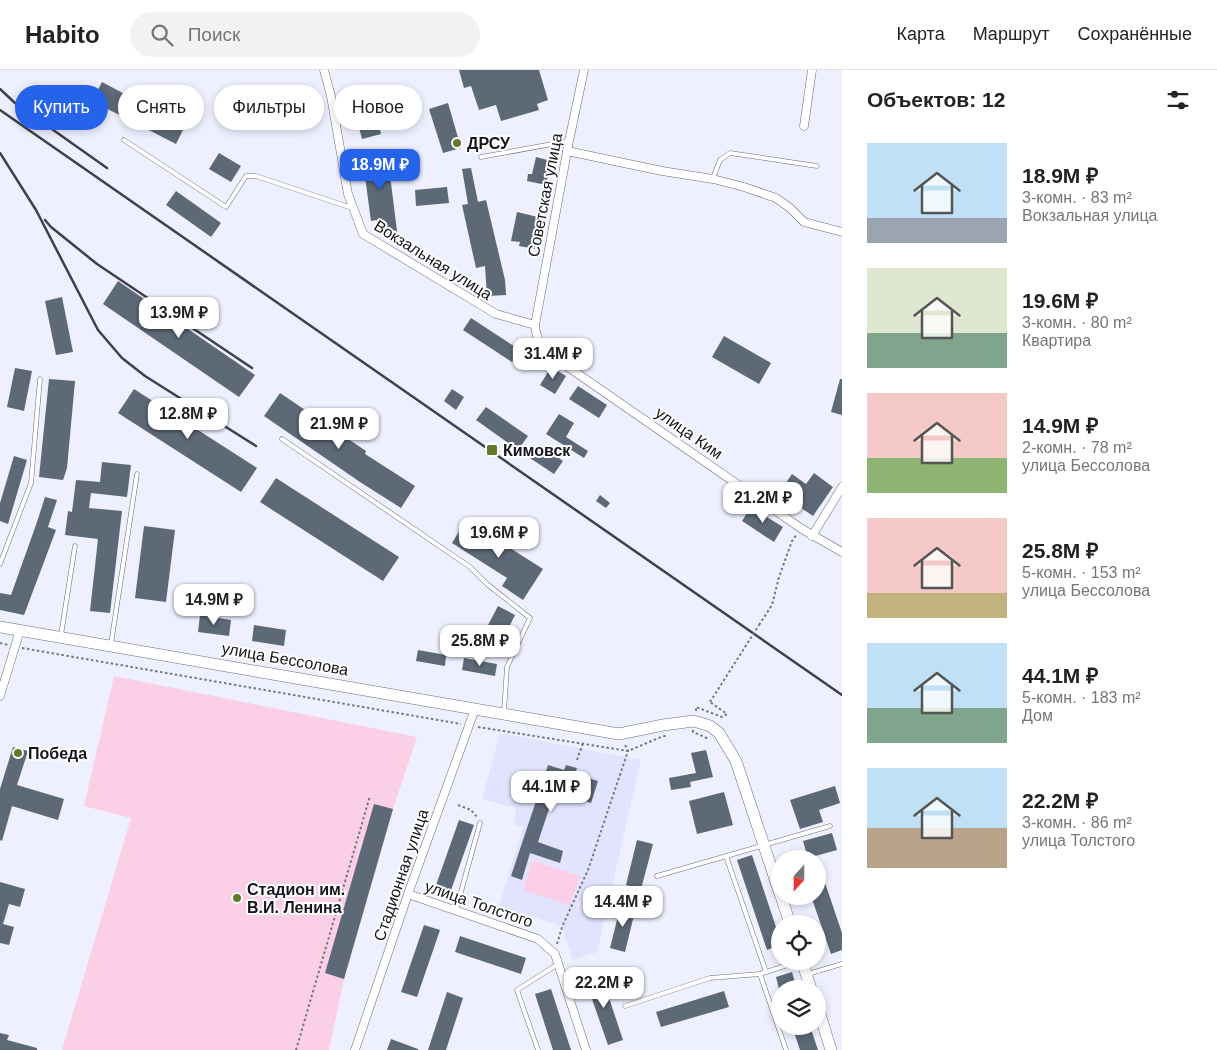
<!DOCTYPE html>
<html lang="ru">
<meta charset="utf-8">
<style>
:root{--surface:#fff;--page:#f2f2f2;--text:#222;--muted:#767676;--line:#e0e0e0;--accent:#2563eb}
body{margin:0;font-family:Helvetica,sans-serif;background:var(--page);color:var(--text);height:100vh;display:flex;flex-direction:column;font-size:19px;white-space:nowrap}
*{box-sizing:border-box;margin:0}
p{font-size:16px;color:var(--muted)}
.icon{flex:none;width:28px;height:28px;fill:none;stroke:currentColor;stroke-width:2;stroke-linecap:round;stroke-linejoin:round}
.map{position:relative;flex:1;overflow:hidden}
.drawer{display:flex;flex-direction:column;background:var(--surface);width:375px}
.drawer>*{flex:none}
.top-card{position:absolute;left:15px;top:15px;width:475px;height:45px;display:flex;gap:10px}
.needle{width:32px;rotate:201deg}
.controls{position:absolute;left:771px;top:780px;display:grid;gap:10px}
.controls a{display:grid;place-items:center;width:55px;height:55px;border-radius:50%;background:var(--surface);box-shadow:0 2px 8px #0003;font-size:25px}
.price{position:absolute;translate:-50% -42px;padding:0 11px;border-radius:10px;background:#fff;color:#222;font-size:16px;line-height:32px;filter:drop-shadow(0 1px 2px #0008)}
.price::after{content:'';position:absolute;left:50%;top:30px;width:15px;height:11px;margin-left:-8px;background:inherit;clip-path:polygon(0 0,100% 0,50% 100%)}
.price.on{background:var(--accent);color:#fff}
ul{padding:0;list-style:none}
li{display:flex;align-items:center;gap:15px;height:125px;padding:0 25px}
li span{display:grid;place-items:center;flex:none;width:140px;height:100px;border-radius:0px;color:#555}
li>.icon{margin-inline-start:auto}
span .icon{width:60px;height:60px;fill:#fffc;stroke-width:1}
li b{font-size:21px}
h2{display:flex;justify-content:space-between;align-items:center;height:60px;padding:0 25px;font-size:21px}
.pill{padding:0 18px;border-radius:22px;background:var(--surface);box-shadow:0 2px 8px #0003;font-size:18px;line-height:45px}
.pill.on{background:var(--accent);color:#fff}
header{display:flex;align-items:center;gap:30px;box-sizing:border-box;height:70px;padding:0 25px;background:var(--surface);border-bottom:1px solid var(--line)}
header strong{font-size:24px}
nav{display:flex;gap:28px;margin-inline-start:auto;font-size:18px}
.search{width:350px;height:45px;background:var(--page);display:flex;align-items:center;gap:12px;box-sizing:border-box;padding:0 18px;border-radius:28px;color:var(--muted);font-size:19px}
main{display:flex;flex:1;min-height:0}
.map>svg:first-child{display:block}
.built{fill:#e2e4ff}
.green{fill:#fbcfe6}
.building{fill:#5d6977}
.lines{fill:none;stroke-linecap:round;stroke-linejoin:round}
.service-casing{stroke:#686a7a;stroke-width:5}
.minor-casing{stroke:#686a7a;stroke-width:9}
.secondary-casing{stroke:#686a7a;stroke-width:12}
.path{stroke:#767782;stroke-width:2;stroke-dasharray:2.5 2.5;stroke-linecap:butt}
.service{stroke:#fff;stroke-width:4}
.minor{stroke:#fff;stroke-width:8}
.secondary{stroke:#fff;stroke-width:11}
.rail{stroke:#3f4048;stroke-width:2.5}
.path-bridge{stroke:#767782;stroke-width:2;stroke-dasharray:2.5 2.5;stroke-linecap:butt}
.poi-dot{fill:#62792a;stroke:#fefefe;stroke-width:2}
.labels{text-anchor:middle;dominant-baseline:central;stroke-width:4;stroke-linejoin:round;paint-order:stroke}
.poi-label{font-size:16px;font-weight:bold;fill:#14151b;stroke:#fefefe;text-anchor:start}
.street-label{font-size:16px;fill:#14151b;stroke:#fefefe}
</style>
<header>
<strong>Habito</strong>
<div class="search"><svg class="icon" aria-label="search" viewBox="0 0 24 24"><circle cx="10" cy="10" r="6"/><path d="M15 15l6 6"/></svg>Поиск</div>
<nav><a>Карта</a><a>Маршрут</a><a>Сохранённые</a></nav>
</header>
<main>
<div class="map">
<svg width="842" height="980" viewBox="0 0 842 980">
<rect width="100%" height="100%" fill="#eeefff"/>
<path class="built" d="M500,663l141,27 -44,192 -24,8 -12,-34 -62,-20 24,-79 -9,-3 2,-16 -34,-9z"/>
<g class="green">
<path d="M114,606l303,61 -24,72 -49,170 -15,71h-267l69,-232 -47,-12z"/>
<path d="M532,790l48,16 -10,29 -47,-15z"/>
</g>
<g class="building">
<path d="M459,0h80l9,30 -11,4 2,6 -38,11 -5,-16 -17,5 -8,-24 -7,2z"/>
<path d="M102,12l83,44 -9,18 -84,-43z"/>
<path d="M371,26l10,38 -19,5 -10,-38z"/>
<path d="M448,33l13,45 -18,5 -14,-44z"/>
<path d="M387,81l11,88 -9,1 -1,-7 -4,1 -2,-15 -11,2 -9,-67z"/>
<path d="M219,83l22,13 -10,16 -22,-13z"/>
<path d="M536,87l15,4 -5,24 -19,-4 1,-7h4z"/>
<path d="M471,98l7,34 8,-2 19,80 1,15 -19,1 -2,-30 -9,2 -14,-63 6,-1 -6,-35z"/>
<path d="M447,117l2,16 -33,3 -1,-16z"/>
<path d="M176,121l45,32 -10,14 -45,-32z"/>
<path d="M517,142l25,6 -7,31 -16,-3 1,-4 -9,-1z"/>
<path d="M118,211l137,94 -16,22 -136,-93z"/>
<path d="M62,227l11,55 -17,3 -11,-54z"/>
<path d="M471,248l49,32 -8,12 -49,-32z"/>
<path d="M724,266l47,27 -12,21 -47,-27z"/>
<path d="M551,297l15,9 -11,18 -15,-9z"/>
<path d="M15,298l17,3 -8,40 -17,-4z"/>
<path d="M49,309l26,2 -8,87 -4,12 -24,-3z"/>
<path d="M840,309h2v36l-11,-3z"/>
<path d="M578,316l29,19 -8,13 -30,-19z"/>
<path d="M134,319l123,79 -16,24 -123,-79z"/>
<path d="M452,319l12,8 -8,13 -12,-9z"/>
<path d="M280,323l86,58 -1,3 50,32 -14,22 -41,-26 -96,-66z"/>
<path d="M486,337l42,29 -10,14 -42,-30z"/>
<path d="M559,344l15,9 -8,14 22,14 -4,7 -38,-24z"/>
<path d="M540,375l23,16 -9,13 -24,-16z"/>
<path d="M14,386l13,4 -19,64 -8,-3v-18z"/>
<path d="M102,392l29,3 -4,32 -36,-4 -2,15 33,3 -12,102 -20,-2 8,-72 -33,-4 3,-24 4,1 4,-32 24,2z"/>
<path d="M814,403l19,14 -20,29 -34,-23 13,-19 14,10z"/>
<path d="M276,408l123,79 -16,24 -123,-79z"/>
<path d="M600,425l10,8 -4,5 -10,-7z"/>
<path d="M45,427l12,3 -9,27 8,3 -32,85 -24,-5v-17l11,2 26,-73z"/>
<path d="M751,437l32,20 -9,15 -32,-21z"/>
<path d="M466,450l77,49 -20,31 -21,-14 5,-8 -55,-35z"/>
<path d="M144,456l31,4 -9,72 -31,-4z"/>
<path d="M498,536l17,9 -12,24 -17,-10z"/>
<path d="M200,545l31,5 -2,16 -31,-4z"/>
<path d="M254,555l32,5 -2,16 -32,-5z"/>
<path d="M418,580l28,5 -1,11 -29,-5z"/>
<path d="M464,588l33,6 -2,12 -33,-6z"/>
<path d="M13,677l15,4 -11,34 47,14 -6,21 -46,-14 -10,35 -2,-1v-51z"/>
<path d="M706,680l7,27 -23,5 1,5 -20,3 -2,-12 27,-5 -5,-20z"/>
<path d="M548,695l16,5 2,-5 11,3 -2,6 23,7 -7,22 -36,-12 -17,51 25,9 -3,12 -30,-10 -8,27 -11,-4z"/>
<path d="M835,716l5,17 -21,7 4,12 -23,7 -10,-29z"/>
<path d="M724,722l9,33 -36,9 -8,-33z"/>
<path d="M374,734l19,5 -49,170 -19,-6z"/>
<path d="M459,750l15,5 -24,68 -15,-5z"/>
<path d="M832,763l5,17 -29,8 -5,-17z"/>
<path d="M637,770l16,4 -12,45 -15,-4z"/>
<path d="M752,785l28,84v6l-13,5 -30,-90z"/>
<path d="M819,795l23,68v17l-11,4 -20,-58h7z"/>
<path d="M0,812l25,7 -5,18 -11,-3 -6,20 11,3 -5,18 -9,-2z"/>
<path d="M621,834l15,3 -11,45 -15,-4z"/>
<path d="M424,855l16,5 -23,67 -16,-5z"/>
<path d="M460,866l66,22 -5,16 -66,-22z"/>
<path d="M792,902l5,17h-18l-3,-12z"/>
<path d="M601,904l22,66 -15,5 -23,-66z"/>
<path d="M551,919l20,61h-18l-18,-56z"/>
<path d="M724,921l5,16 -68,20 -5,-15z"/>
<path d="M447,922l16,6 -17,52h-18z"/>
<path d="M792,956h18l8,24h-18z"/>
<path d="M0,963l9,2 -2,5 30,8v2h-37z"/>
<path d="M391,969l27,10v1h-31z"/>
</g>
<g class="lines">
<defs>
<g id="service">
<path d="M124,70l102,67 20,-31h10l96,32"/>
<path d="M481,87l88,-16"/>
<path d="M713,108l7,-18 10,-7 87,13"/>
<path d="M282,369l188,128 17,17 43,34 -23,49 -3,45"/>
<path d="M0,494l31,-81 9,-104"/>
<path d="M61,565l14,-89"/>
<path d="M111,574l26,-170"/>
<path d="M726,786l40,116"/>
<path d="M657,806l173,-50"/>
<path d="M456,840l24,-87"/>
<path d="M760,904l26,76"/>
<path d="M808,904l34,-10"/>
<path d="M625,936l85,-28 50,-4 40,-13"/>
<path d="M538,980l-21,-60 41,-26"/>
</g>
<g id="minor">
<path d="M324,0l7,26 17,98 15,40 133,80 39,11"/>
<path d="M584,0l-15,71 -34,184c1,16 8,23 20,33l247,171 40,23"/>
<path d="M804,56l8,-56"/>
<path d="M567,81l95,20 51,8 31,8 32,11 14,10 14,14 38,10"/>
<path d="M812,466l30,-49"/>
<path d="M0,626l20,-66"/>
<path d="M408,824l130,45 17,15 31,96"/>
<path d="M355,980l53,-156 67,-185"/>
</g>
<g id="secondary">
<path d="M0,557l619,107 44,-9 31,-4 16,5 9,7 17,28 44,133"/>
<path d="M781,826l9,28"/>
<path d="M802,891l9,28"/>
<path d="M818,938l13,42"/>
</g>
</defs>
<use href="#service" class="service-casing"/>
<use href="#minor" class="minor-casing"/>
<use href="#secondary" class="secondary-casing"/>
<g class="path">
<path d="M759,555l13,-20 7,-28 13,-36 5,-7"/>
<path d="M0,573l8,2"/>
<path d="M22,578l439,76"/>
<path d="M696,641v-4l26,10 5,-3 -17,-12"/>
<path d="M478,657l150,24 33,-14 7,-2"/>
<path d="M693,660v2l16,7"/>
<path d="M577,690l6,-17"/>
<path d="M458,735l13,5 7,8"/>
<path d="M557,874l5,-17 26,-57 40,-119 -4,-8"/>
<path d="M296,980l74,-254"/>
</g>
<use href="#service" class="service"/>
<use href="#minor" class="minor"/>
<use href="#secondary" class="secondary"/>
<g class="rail">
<path d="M0,19l15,14 92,65"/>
<path d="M0,40l842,585"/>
<path d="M0,83l36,57 62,120 24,28 23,18 111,70"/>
<path d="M45,150l6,7 46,37 155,104"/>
</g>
<path class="path-bridge" d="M710,632l49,-77"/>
</g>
<g class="poi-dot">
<circle cx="457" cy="73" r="5"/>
<rect x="486" y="374" width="12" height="12" rx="2.5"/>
<circle cx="18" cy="683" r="5"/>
<circle cx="237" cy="828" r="5"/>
</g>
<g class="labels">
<g class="poi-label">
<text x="467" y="73">ДРСУ</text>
<text x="503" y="380">Кимовск</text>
<text x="28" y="683">Победа</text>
<text x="247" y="819">Стадион им.<tspan x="247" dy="18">В.И. Ленина</tspan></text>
</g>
<g class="street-label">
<text transform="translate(545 125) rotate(-79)">Советская улица</text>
<text transform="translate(433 190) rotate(32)">Вокзальная улица</text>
<text transform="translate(689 363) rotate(35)">улица Ким</text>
<text transform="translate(285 589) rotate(10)">улица Бессолова</text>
<text transform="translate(401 805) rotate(-71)">Стадионная улица</text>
<text transform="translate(479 834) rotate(19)">улица Толстого</text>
</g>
</g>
</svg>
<div class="controls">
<a><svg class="needle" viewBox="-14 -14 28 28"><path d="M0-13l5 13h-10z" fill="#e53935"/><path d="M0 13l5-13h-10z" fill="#767676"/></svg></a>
<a><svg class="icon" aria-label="locate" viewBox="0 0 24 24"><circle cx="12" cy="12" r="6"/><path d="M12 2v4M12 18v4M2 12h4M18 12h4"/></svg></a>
<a><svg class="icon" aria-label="layers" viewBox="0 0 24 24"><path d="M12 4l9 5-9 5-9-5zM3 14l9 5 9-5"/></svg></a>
</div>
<b class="price on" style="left:380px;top:121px">18.9M ₽</b>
<b class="price" style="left:179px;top:269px">13.9M ₽</b>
<b class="price" style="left:553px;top:310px">31.4M ₽</b>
<b class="price" style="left:188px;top:370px">12.8M ₽</b>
<b class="price" style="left:339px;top:380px">21.9M ₽</b>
<b class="price" style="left:763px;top:454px">21.2M ₽</b>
<b class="price" style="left:499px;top:489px">19.6M ₽</b>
<b class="price" style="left:214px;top:556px">14.9M ₽</b>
<b class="price" style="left:480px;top:597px">25.8M ₽</b>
<b class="price" style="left:551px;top:743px">44.1M ₽</b>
<b class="price" style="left:623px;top:858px">14.4M ₽</b>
<b class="price" style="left:604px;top:939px">22.2M ₽</b>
<div class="top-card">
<a class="pill on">Купить</a>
<a class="pill">Снять</a>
<a class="pill">Фильтры</a>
<a class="pill">Новое</a>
</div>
</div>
<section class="drawer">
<h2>Объектов: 12<svg class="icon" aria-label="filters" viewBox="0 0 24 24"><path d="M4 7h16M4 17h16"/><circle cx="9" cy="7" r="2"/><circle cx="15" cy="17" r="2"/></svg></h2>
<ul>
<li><span style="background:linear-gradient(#bfe0f5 75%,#9aa5b1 0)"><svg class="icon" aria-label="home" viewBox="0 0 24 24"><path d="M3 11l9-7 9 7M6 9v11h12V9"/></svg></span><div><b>18.9M ₽</b><p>3-комн. · 83 m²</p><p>Вокзальная улица</p></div></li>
<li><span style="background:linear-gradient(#dfe7d0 65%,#7fa58c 0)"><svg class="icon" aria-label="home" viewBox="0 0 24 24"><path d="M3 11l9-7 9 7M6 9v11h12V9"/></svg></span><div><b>19.6M ₽</b><p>3-комн. · 80 m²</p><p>Квартира</p></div></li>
<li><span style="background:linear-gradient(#f6c9c9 65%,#8fb573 0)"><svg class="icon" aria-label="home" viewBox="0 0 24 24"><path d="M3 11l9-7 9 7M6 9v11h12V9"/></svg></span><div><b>14.9M ₽</b><p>2-комн. · 78 m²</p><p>улица Бессолова</p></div></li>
<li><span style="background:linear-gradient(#f6c9c9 75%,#c2b280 0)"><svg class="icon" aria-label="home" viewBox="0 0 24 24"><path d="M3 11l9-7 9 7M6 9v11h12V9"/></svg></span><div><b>25.8M ₽</b><p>5-комн. · 153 m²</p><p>улица Бессолова</p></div></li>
<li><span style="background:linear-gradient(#bfe0f5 65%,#7fa58c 0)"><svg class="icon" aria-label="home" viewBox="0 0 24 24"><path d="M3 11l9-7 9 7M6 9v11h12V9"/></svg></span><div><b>44.1M ₽</b><p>5-комн. · 183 m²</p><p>Дом</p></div></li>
<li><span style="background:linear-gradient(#bfe0f5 60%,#b9a48a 0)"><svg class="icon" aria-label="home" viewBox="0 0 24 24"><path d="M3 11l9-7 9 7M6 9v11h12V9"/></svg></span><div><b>22.2M ₽</b><p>3-комн. · 86 m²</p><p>улица Толстого</p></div></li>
</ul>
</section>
</main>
